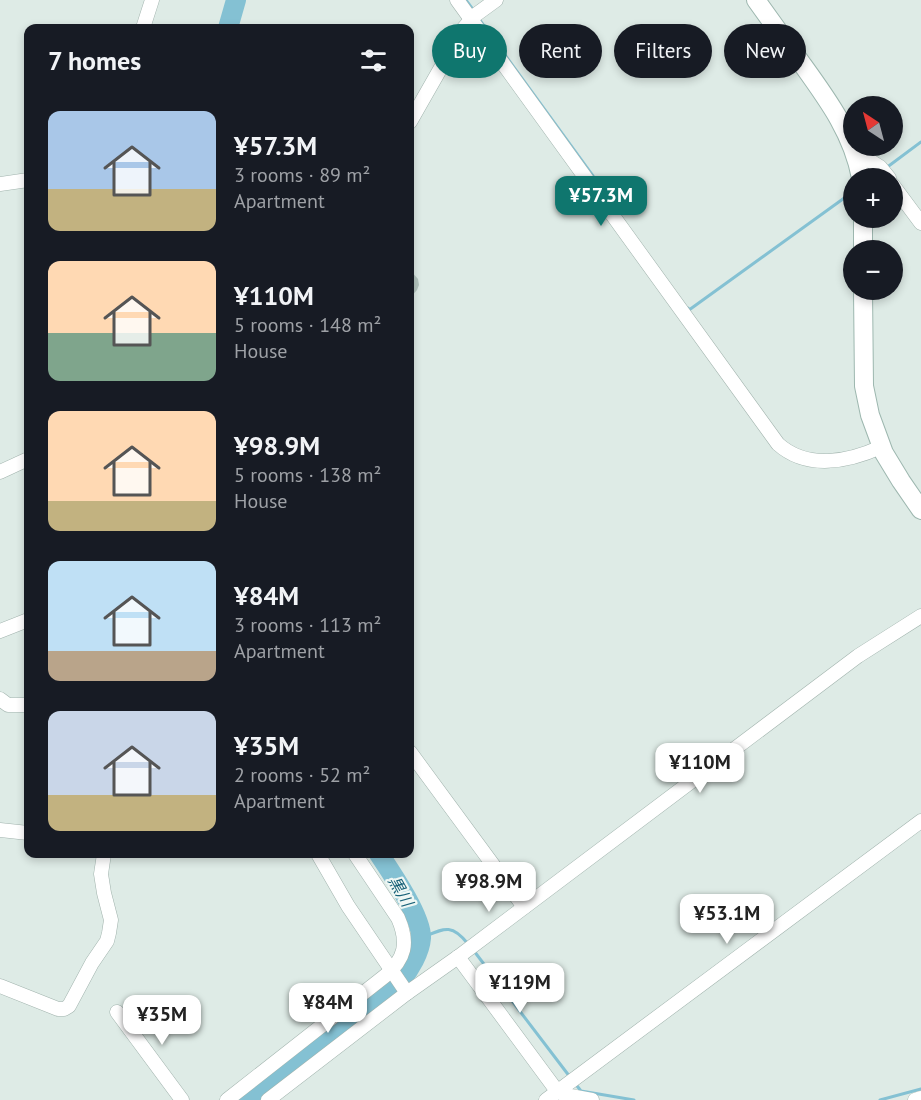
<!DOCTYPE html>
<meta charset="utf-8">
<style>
:root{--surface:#171b24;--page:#20242c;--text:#f1f3f6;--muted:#9ea1a6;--accent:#0f766e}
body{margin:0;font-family:"PT Sans","Noto Sans JP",sans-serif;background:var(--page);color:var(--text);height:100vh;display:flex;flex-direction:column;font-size:22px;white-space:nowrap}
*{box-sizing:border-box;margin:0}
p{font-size:20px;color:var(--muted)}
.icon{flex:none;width:33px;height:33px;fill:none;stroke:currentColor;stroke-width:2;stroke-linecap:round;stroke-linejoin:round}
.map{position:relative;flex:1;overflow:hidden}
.drawer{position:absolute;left:24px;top:24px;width:390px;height:834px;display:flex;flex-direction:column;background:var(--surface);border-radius:12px;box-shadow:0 3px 9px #0003}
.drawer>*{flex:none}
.guide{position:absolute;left:432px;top:24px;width:399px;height:54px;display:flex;gap:12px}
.needle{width:39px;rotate:324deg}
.fabs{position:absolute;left:843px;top:96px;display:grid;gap:12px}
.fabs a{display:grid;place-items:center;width:60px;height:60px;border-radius:50%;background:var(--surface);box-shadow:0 3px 9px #0003;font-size:30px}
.price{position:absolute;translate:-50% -51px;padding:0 14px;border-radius:12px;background:#fff;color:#222;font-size:20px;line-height:39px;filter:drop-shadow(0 2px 3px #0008)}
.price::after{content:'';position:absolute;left:50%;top:36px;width:18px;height:14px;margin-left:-9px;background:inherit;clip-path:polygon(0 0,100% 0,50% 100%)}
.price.selected{background:var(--accent);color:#fff}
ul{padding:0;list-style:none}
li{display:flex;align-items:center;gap:18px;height:150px;padding:0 24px}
li span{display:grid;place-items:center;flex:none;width:168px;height:120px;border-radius:12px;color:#555}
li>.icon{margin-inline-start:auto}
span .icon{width:72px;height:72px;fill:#fffc;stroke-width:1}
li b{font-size:26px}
h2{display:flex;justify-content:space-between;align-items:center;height:72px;padding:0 24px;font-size:26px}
.tag{padding:0 21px;border-radius:27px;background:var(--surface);box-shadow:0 3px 9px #0003;font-size:21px;line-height:54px}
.tag.selected{background:var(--accent);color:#fff}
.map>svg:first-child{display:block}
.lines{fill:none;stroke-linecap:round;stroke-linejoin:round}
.stream{stroke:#84c1d3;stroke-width:3}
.river{stroke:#84c1d3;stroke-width:20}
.building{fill:#b4c5bf}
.street-casing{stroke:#a1b3ad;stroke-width:15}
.secondary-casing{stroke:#9db7af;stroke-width:20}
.street{stroke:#fff;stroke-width:14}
.secondary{stroke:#fff;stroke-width:18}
.labels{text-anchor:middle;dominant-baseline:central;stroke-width:4.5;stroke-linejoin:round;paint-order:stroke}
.water-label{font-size:16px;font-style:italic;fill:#186178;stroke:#eff7f4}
</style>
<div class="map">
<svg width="921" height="1100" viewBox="0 0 921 1100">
<rect width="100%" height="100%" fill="#deebe6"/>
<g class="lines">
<g class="stream">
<path d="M466,0l8,11"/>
<path d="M479,19l114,157"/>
<path d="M886,168l35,-26"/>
<path d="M871,178l7,-5"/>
<path d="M688,308l1,2 165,-119"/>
<path d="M421,938c22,-9 30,-16 47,6"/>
<path d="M474,951l96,126"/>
<path d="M574,1082l7,9 53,9"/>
<path d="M880,1100l41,-11"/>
</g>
<g class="river">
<path d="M228,28l8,-28"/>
<path d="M244,1100l108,-85 49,-35c9,-11 19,-28 20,-42 1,-21 -30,-66 -42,-84"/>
</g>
</g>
<path class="building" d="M410,270l8,9 1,6 -2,5 -7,8z"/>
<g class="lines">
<defs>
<g id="street">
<path d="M457,0l321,444c29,26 70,18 103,3"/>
<path d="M143,28l9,-28"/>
<path d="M410,122l53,-93 11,-13 22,-16"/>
<path d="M853,150l27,17 9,11"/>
<path d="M0,184l28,-4"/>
<path d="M892,184l29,39"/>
<path d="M0,472l28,-13"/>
<path d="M0,631l28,-11"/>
<path d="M0,699l8,6h20"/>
<path d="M410,752l114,155"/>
<path d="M0,830l28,3"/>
<path d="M318,854l30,52 59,87"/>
<path d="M458,957l99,134 8,4 27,5"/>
<path d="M0,986l58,23h6l5,-3 23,-43 15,-22 2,-8 2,-13 -7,-27 -3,-19 3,-20"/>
<path d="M117,1012l65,88"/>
<path d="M227,1100l158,-124c20,-17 24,-33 13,-58l-43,-64"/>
<path d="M268,1100l139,-107 51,-36 400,-301 63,-40"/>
<path d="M546,1100l375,-279"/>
<path d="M915,1100l6,-2"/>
</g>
<g id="secondary">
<path d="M756,0c15,21 31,43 46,64 26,36 51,70 59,114"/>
<path d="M863,218v32"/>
<path d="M863,290l1,96 6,29 14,38 17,28 20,29"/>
</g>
</defs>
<use href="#street" class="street-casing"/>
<use href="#secondary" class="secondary-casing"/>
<use href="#street" class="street"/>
<use href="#secondary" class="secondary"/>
</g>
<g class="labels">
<g class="water-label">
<text transform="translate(401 891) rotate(60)">黒川</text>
</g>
</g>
</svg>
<div class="fabs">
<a><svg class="needle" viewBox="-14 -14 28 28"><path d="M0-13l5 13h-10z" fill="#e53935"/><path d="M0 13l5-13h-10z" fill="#9ea1a6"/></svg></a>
<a>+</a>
<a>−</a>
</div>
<b class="price selected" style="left:601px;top:227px">¥57.3M</b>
<b class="price" style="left:700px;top:794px">¥110M</b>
<b class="price" style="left:489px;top:913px">¥98.9M</b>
<b class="price" style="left:727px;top:945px">¥53.1M</b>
<b class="price" style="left:520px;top:1014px">¥119M</b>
<b class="price" style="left:328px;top:1034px">¥84M</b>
<b class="price" style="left:162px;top:1046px">¥35M</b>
<div class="guide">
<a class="tag selected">Buy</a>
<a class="tag">Rent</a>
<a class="tag">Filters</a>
<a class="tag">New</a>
</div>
<section class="drawer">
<h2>7 homes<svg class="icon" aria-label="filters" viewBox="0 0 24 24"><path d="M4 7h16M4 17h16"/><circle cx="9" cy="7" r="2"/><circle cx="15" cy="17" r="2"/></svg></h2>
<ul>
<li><span style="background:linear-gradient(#a9c7e8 65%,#c2b280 0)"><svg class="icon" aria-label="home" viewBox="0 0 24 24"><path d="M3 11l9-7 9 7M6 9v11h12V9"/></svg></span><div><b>¥57.3M</b><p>3 rooms · 89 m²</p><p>Apartment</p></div></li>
<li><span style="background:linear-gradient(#ffd9b3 60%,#7fa58c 0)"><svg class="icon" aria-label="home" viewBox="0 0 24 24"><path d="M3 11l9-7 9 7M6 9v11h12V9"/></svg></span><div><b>¥110M</b><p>5 rooms · 148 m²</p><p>House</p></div></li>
<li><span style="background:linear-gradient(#ffd9b3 75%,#c2b280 0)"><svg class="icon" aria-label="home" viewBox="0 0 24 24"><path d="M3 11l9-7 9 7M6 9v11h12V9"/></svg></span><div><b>¥98.9M</b><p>5 rooms · 138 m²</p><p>House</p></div></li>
<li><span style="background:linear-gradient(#bfe0f5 75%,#b9a48a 0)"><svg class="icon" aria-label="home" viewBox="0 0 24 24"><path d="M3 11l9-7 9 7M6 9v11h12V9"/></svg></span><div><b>¥84M</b><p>3 rooms · 113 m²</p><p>Apartment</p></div></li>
<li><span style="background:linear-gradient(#c9d6e8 70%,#c2b280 0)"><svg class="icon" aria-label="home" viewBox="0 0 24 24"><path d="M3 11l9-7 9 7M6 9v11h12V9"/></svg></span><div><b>¥35M</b><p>2 rooms · 52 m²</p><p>Apartment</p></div></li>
</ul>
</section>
</div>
